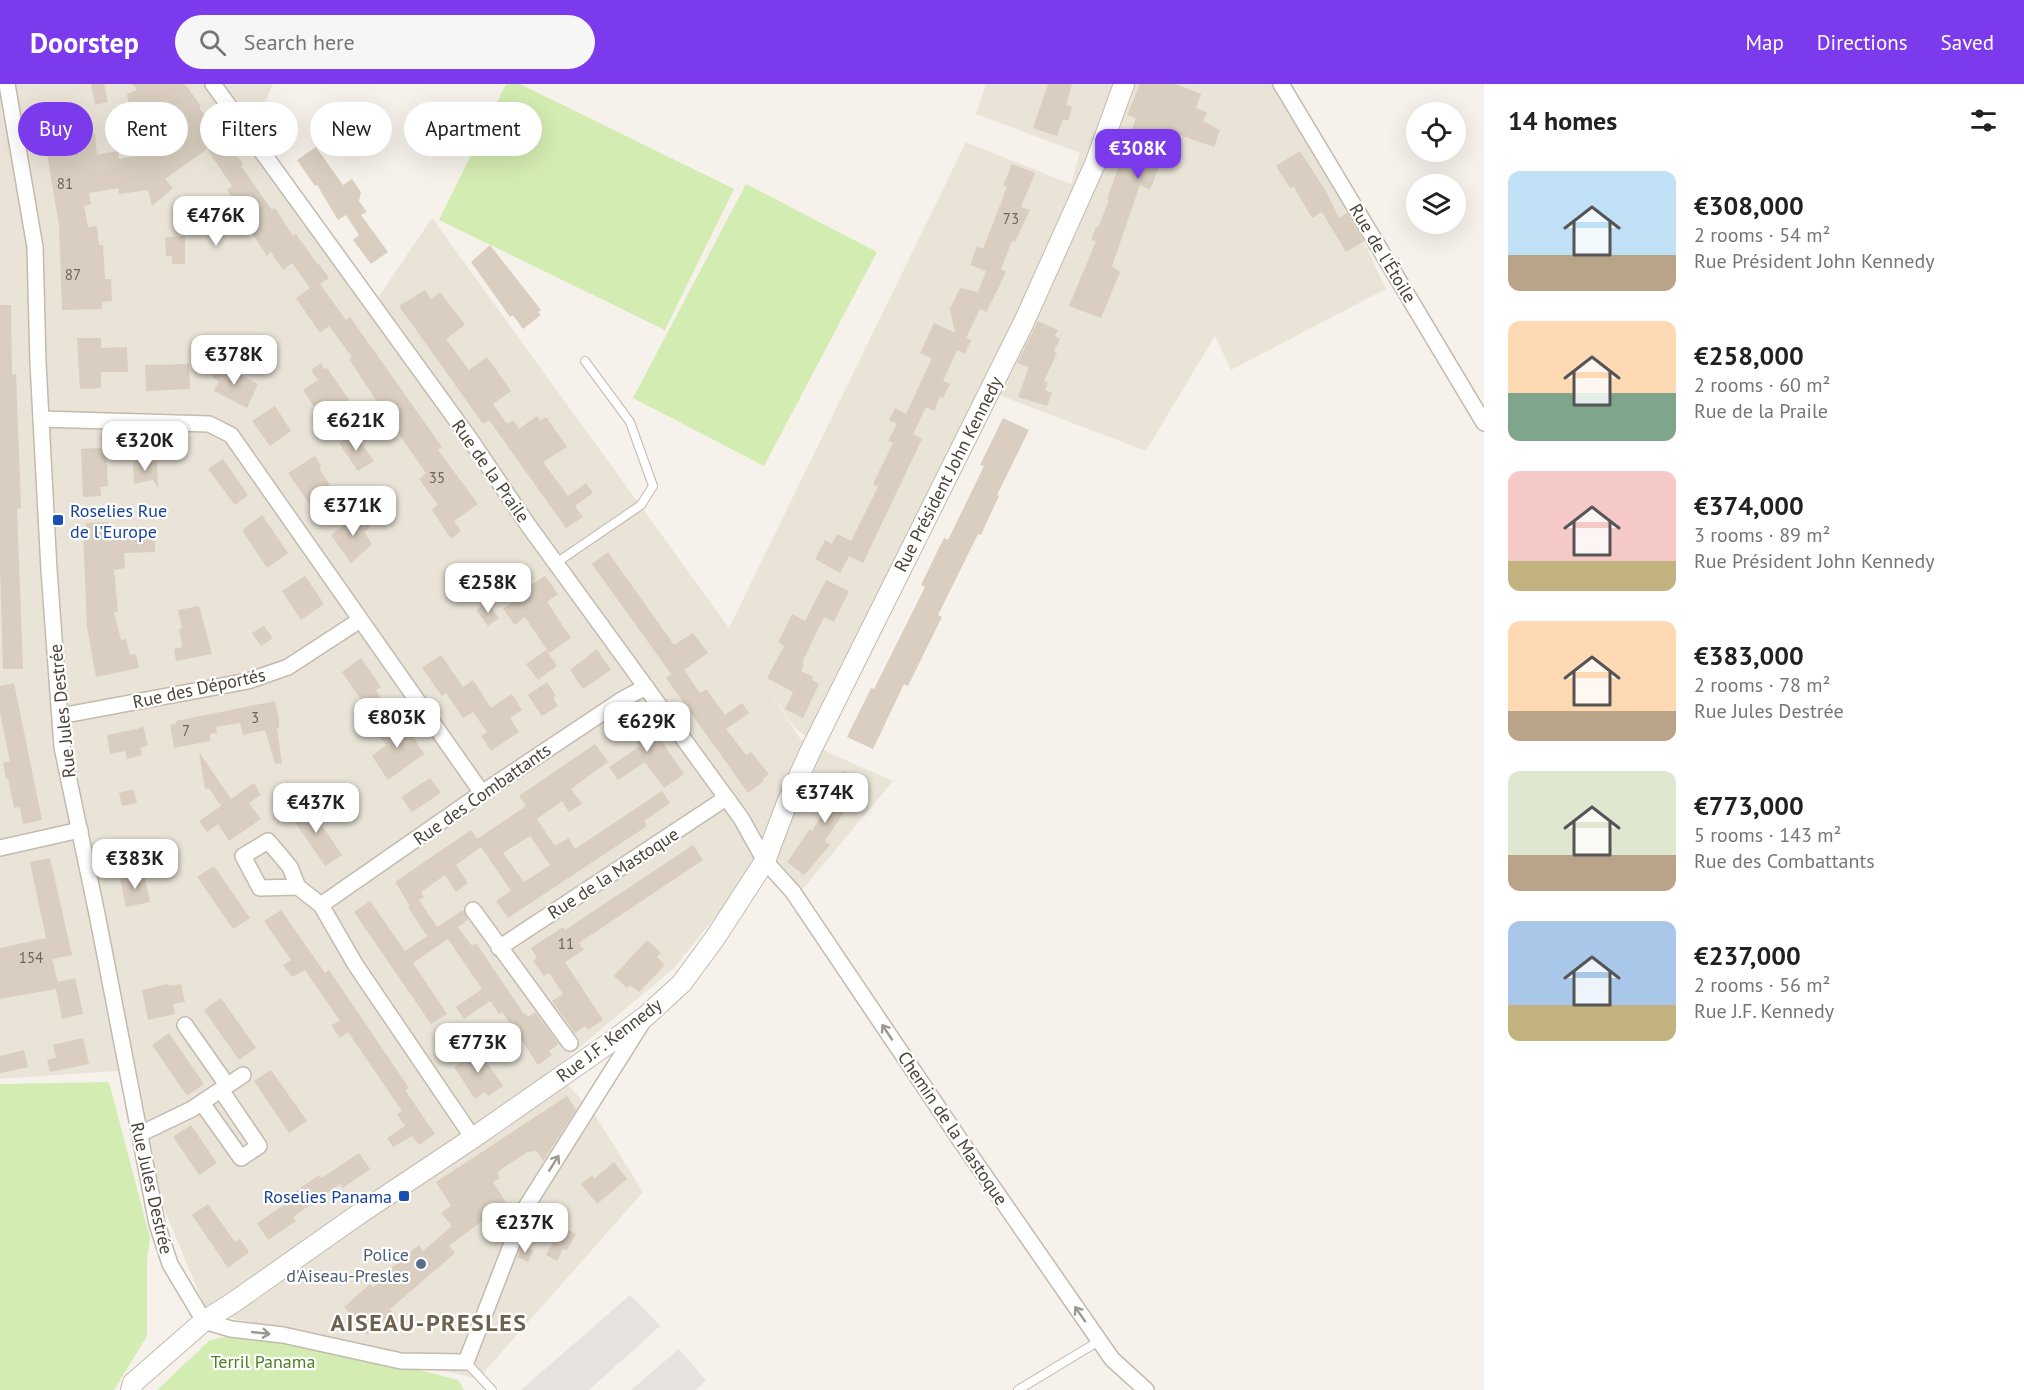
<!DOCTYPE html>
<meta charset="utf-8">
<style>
:root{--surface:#fff;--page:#f6f6f6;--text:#202124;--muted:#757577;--accent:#7c3aed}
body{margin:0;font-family:"PT Sans",sans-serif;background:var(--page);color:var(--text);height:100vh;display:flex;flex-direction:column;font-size:22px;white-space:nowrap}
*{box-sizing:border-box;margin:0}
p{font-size:20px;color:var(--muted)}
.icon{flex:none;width:33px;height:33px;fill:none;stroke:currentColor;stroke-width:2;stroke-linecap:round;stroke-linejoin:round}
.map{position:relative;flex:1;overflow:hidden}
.side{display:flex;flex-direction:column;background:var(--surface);width:540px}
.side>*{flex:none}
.top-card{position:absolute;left:18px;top:18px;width:570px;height:54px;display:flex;gap:12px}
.fabs{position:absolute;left:1406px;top:18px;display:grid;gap:12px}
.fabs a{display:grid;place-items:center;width:60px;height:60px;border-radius:50%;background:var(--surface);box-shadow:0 6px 24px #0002;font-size:30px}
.price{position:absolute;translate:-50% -51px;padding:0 14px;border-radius:12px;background:#fff;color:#222;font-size:20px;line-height:39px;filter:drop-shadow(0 2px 3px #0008)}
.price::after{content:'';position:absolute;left:50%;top:36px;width:18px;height:14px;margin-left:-9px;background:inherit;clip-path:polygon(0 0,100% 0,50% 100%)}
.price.selected{background:var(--accent);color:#fff}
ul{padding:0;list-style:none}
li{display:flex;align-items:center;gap:18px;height:150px;padding:0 24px}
li span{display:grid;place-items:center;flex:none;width:168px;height:120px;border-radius:12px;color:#555}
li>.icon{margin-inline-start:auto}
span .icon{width:72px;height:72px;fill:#fffc;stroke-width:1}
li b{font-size:26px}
h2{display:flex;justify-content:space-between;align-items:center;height:72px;padding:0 24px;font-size:26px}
.pill{padding:0 21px;border-radius:27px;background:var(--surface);box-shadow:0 6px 24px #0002;font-size:21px;line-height:54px}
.pill.selected{background:var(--accent);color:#fff}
header{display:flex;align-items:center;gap:36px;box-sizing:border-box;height:84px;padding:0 30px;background:var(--accent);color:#fff}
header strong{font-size:28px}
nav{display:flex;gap:33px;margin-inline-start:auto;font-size:21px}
.search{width:420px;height:54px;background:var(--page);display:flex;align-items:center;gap:15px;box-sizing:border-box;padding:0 21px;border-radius:33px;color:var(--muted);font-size:22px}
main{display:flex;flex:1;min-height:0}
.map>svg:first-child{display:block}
.residential{fill:#eae4d8}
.green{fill:#d3ecb1}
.parking{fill:#e5e2df}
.building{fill:#d9cebf;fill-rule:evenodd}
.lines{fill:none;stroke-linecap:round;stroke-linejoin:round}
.service-casing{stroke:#c3baac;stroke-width:10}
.minor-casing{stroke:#c3baac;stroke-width:18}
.tertiary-casing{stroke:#c3baac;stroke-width:22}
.service{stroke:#fff;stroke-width:8}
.minor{stroke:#fff;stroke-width:15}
.tertiary{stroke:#fff;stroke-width:20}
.oneway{stroke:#9c9892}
.transit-dot{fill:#1a4fb4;stroke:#fff;stroke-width:2}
.service-dot{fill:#5c6f8a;stroke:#fff;stroke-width:2}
.labels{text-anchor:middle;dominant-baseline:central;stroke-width:4.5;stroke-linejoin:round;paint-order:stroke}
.number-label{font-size:15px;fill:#6e665a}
.street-label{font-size:18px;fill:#4b4338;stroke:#fff}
.transit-label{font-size:18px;fill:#164399;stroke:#fff;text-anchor:start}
.service-label{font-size:18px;fill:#4e5e75;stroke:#fff;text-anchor:end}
.park-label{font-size:18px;fill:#4b8226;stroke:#fff}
.district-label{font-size:24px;font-weight:bold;letter-spacing:1.5px;fill:#6f614e;stroke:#fff}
</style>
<header>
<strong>Doorstep</strong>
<div class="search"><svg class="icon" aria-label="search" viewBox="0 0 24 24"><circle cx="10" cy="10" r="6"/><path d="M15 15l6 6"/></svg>Search here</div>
<nav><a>Map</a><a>Directions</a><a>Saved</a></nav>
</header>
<main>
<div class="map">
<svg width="1484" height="1306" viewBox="0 0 1484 1306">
<rect width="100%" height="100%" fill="#f6f2eb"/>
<path class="residential" d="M0,0h273l-21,47 125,168 55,-81 297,410 237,-486 105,42 9,-31 -104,-39 10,-30h304l96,205 -155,81 -16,-34 -69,115 -147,-56 -181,351 -24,-19 -29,-43 36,56 92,41 -91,109 -46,-23 -82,101 -120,101 41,46 48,77 -165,187 -271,-67 -56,-134 -20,-108 -131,9z"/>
<g class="green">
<path d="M506,0h14l214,105 -69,141 -226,-110z"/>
<path d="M746,100l131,68 -113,214 -131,-68z"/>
<path d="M109,998l41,156 -3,22v76l-33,54h-114v-306z"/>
<path d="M263,1246l195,50 6,10h-307l53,-50z"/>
</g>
<g class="parking">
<path d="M630,1211l30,31 -71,64h-68z"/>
<path d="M679,1265l27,32 -11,9h-64z"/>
</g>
<g class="building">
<path d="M91,0h13l4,18 -13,3z"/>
<path d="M133,0h52l16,22 -2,2 26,33 1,-1 17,24 -2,2 31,44 3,-2 18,28 3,-2 22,31 1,-1 10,14 -9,6 26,36 4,-3 92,130 -4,3 40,54 -24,17 7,10 -10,8 -19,-29 6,-5 -19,-26 7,-6 -37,-53 -40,-61 3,-2 -23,-31 -9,7 -24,-35 14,-10 -18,-25 -9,7 -12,-18 -4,4 -23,-35 2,-2 -19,-29 5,-4 -25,-37 -42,30 8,9 -21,18 -4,-16 -29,4 -1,-6 -29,5 2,11 -7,2 4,21 9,-1 2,19h4l2,34h6l1,22 -10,1v7l-40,1 -3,-85 -18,-106 46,-8 5,24 3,-1 2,21 21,-4 1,8 32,-6 -6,-29 -13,2 -5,-32 10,-4z"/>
<path d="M1048,0h24l-6,21 6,2 -4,14 -5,-2 -6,17 -24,-8z"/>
<path d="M1140,0h35l26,10 -5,14 11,4 -4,9 17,9 -6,17 -49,-17 -11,26 8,3 -12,31 -10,-5 -28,81 8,6 -19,46 -32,-12 27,-65 -5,-1 5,-13 2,1 11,-28 -2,-1 29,-81 -9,-3z"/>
<path d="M316,63l27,38 9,-6 9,13 -2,9 8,11 -6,3 27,37 -17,12 -18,-24 6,-5 -13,-20 -8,5 -21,-35 -2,1 -18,-26z"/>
<path d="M1300,67l27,42 12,25 8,-5 17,28 -18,11 -24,-40 -10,6 -18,-31 -4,1 -14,-22z"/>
<path d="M1012,80l23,9 -14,34 9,3 -15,32 -3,-1 -11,28 5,2 -7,16 -13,25 -6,-3 -14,29 5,2 -6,14 -8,-4 -14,31 7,3 -7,14 -3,-1 -6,14 -8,-4 -13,27 9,5 -59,124 -14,-7 -9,17 -25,-14 10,-19 7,4 5,-10 14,7 27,-54 -5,-3 20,-41 -5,-2 9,-17 -8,-4 6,-12 11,6 26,-56 -12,-5 14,-30 21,10 -5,-24 10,-21 18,4 8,-21 -16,-6 7,-19 6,3 24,-62 -4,-1z"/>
<path d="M185,152v28h-13v-8h-6l-1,-19z"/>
<path d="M490,161l51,65 -3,2 3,3 -18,14 -10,-14 -3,2 -39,-55z"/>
<path d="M425,206l6,9 9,-7 25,33 -19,14 23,31 18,-13 24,34 -18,13 14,20 6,-4 6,9 18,-13 3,5 6,-4 21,30 -24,15 25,34 18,-13 7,10 -18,13 8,11 -17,11 -77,-108 -6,4 -84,-118z"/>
<path d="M0,221h11l1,70 4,-1 5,134 -4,1 6,160h-20l-3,-101z"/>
<path d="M1038,237l20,9 -3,6 5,3 -6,12 3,2 -13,28 4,2 -3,7 7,3 -5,13 -29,-9 11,-30 -12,-4z"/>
<path d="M77,254h24v10l26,-1 1,25h-27v16l-21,1z"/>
<path d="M321,279l3,6 3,-1 22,32 -12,8 -5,-7 -15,10 -14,-21 15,-10 -7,-10z"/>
<path d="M189,280l1,25 -44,2 -1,-26z"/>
<path d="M219,280l39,20 -11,24 -33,-17 5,-10 -7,-4z"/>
<path d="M275,322l16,25 -21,15 -18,-25z"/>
<path d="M1003,334l26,12 -32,65 2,1 -9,19 -9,20 -3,-1 -40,81 4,2 -34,69 -4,-2 -31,65 -26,-12 24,-49 3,1 51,-102 -4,-2 13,-27 10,-20 4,2 36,-74 -4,-1z"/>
<path d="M354,348l20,29 -16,10 -19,-28z"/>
<path d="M153,354h23l2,21 -24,1z"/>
<path d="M96,364l10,1 2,37 -8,1 1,9 -18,1 -2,-48z"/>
<path d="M315,372l6,10 -2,2 16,25 -22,16 -25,-36z"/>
<path d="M223,375l25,36 -13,10 -27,-36z"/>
<path d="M133,377h24l1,27 -5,-8 -19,4z"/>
<path d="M350,429l4,6 8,-4 8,12 -6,5 8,12 -21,19 -20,-28 12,-9 -3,-6z"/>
<path d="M262,431l26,38 -21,15 -25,-38z"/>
<path d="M108,438l1,10 4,-1 1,4 41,-4v21l-31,1 1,15 -11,2 4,42h-4l7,28 5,-1 4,16 6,-1 3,14 -43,9 -9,-50 -4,-96 3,-1v-7z"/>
<path d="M608,468l66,93 19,-12 15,20 -24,17 16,23 6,-4 19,26 17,-12 7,10 -23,16 20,26 5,-3 18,22 -6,5 1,2 -16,12 -82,-115 5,-4 -79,-110z"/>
<path d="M305,492l19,28 -23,16 -19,-29z"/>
<path d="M545,492l13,18 -11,8 24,36 -22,15 -24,-36 -10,8 -12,-16 27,-19 -2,-3z"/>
<path d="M826,496l23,11 -15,31 -10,-5 -22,46 2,1 -3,7 12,6 -1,3 7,4 -16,34 -18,-9 8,-17 -26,-14 17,-32 -6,-4 14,-28 13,7z"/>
<path d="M487,518l12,16 -11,8 -12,-16z"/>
<path d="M199,522l13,48 -36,7 -2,-12 8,-2 -3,-18 3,-1 -4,-18z"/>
<path d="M264,542l9,12 -12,8 -9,-13z"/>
<path d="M597,565l14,21 -28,19 -13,-19z"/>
<path d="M546,566l11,16 -19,14 -12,-16z"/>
<path d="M441,571l22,32 10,-7 18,28 21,-14 10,16 -12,8 9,14 -28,19 -10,-15 6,-4 -14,-20 -10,6 -17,-25 -4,3 -20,-28z"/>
<path d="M361,574l20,29 -5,3 4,7 -14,10 -24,-35z"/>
<path d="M547,598l9,14 -3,2 5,8 -16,10 -14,-21z"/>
<path d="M14,599l28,137 -19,4 -3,-17 -6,1 -6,-30 -2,1 -3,-16 7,-2 -10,-48v-27z"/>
<path d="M275,617l4,19v8h-2l5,35 -7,1 -10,-34 -22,5 -3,-12 -24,4 1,6 -7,1v7l-36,7 -4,-23 7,-2 -1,-2z"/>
<path d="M639,624l45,66 -20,14 -19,-26 -27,18 -9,-13 31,-21 -18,-25z"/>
<path d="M401,633l23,37 -36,26 -16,-24 14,-11 -10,-13z"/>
<path d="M143,642l5,19 -8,3 2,7 -15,4 -2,-8 -15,3 -3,-19 30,-6z"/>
<path d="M595,660l13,18 -37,27 11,15 -13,8 -7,-11 -25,18 18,27 14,-8 6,11 87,-58 8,12 -26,18 3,5 -139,92 -12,-17 15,-10 -30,-44 -25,18 12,18 -12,9 -11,-17 -24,17 3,5 -5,3 18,27 26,-17 5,10 -10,7 14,19 4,-3 48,71 1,-1 3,4 7,-5 24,32 -10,7 3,4 -14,10 -36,-53 -3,2 -9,-13 -26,18 -8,-12 26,-18 -34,-50 -35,24 34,51 -16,10 -77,-112 16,-11 35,50 22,-15 -19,-29 7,-4 -5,3 -15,-24 76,-52 6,9 49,-33 -7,-10zM530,752l20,29 -26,17 -21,-29z"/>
<path d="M199,668l32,47 23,-16 7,12 -12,8 12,16 -32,22 -11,-17 -11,8 -8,-11 22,-15 -12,-18 -4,1z"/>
<path d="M844,687l19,12 -38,58 5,4 -26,30 -17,-13 23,-33 2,2 16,-25 -2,-2 5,-11z"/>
<path d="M430,694l11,15 -29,19 -11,-15z"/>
<path d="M133,705l4,14 -15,3 -3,-13z"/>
<path d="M306,718l36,53 -17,11 -36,-53z"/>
<path d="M693,761l10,15 -124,83 5,7 -19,12 38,58 -15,10 -3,-4 -10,7 -23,-32 11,-7 -14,-21 -5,3 -11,-15 4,-3 -6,-10 32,-21 2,3z"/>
<path d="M50,774l22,97 -20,4 6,23 17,-4 8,36 -21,5 -6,-30 -56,10v-51l46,-10 -16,-76z"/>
<path d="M214,782l36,52 -17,11 -36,-52z"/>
<path d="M144,789l6,29 -24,5 -6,-29z"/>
<path d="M281,826l44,63 4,-3 80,118 -4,2 30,44 -16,11 -7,-9 -19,11 -6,-9 18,-12 -8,-12 5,-3 -54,-79 -8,6 -9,-13 9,-4 -35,-51 -13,7 -9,-12 8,-5 -27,-39z"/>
<path d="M647,856l14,13 -4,4 8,8 -26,27 -9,-7 -3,3 -13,-12z"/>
<path d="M168,900l1,2 12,-2 4,18 -12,2 2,10 -27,6 -6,-30z"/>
<path d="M221,914l35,50 -17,12 -35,-50z"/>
<path d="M169,949l35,51 -17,12 -35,-51z"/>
<path d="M83,954l6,26 -39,8 -3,-12 9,-2 -3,-13z"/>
<path d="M476,962l27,40 -15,10 -3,-4 -10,7 -21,-32 10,-7 -3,-4z"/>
<path d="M24,966l4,17 -28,6v-17z"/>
<path d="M271,986l36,51 -18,12 -35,-52z"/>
<path d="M567,1012l9,14 -33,51 -6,-10 -10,1 -24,16 -6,5 3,5 -7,4 20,31 -11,30 -16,-25 -37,28 6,7 -65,56 3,4 -26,22 -23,-28 26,-23 3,3 18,-15 -2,-2 30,-25 4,6 29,-25 -11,-13 10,-7 -15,-24z"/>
<path d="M191,1041l26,38 -18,12 -26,-38z"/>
<path d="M359,1069l11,16 -27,19 -3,-4 -47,33 3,4 -28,19 -11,-17 37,-25 -2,-4 27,-19 3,3z"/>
<path d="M614,1078l13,17 -30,25 -16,-20 11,-9 2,4z"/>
<path d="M208,1120l27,38 5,-3 9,13 -21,16 -36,-53z"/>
<path d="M545,1126l20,11 -3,6 14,7 -9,16 -4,-1 -6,12 -11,-6 11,-20 -20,-11z"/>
<path d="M521,1162l12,5 -5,11 -11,-5z"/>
</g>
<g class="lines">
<defs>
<g id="service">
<path d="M556,479l85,-58 12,-19 -23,-64 -45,-61"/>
<path d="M466,1278l26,28"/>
<path d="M1018,1306l81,-49"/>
</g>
<g id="minor">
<path d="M7,0l28,163 3,116 11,207 13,177 35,167 60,310 13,40 34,57 27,8 52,6 118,26 65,1 60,-155 116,-184"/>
<path d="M213,0l257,355 58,86 213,293 24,43 28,31 167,248 152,219 34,31"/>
<path d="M1281,0l203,339"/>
<path d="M41,335l168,5 22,11 251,358"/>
<path d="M60,632l188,-35 40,-14 72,-47"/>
<path d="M0,764l80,-18"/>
<path d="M298,803l-38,1 -17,-32 25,-15 22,26 8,20 23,18"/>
<path d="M473,826l97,133"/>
<path d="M499,864l227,-150"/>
<path d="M185,941l42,60"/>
<path d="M202,1019l39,55 18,-12 -38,-56"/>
<path d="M140,1050l52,-25 51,-34"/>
<path d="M473,1054l-118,-174 -34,-59 161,-112 141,-94 23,-12"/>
</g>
<path id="tertiary" d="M131,1306l2,-7 71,-62 30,-19 125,-88 114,-76 142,-99 31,-23 36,-33 33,-45 50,-77 22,-58 22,-49 215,-432 71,-158 29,-80"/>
</defs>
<use href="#service" class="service-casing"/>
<use href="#minor" class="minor-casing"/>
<use href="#tertiary" class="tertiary-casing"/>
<use href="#service" class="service"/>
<use href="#minor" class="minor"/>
<use href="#tertiary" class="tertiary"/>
</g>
<defs><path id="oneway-shaft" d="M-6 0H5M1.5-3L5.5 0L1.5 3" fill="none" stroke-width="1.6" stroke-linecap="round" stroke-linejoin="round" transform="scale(1.5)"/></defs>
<g class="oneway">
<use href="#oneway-shaft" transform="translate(887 948) rotate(-124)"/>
<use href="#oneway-shaft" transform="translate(554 1079) rotate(-58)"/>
<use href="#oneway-shaft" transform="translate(1080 1230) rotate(-125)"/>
<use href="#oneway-shaft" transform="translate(261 1249) rotate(6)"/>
</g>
<g class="transit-dot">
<rect x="52" y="430" width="12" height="12" rx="3"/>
<rect x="398" y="1106" width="12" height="12" rx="3"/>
</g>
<circle class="service-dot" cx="421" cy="1180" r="6"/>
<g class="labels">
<g class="number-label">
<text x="65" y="99">81</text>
<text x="1011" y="134">73</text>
<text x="73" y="190">87</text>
<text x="437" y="393">35</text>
<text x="255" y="633">3</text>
<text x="186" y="646">7</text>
<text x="566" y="859">11</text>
<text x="31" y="873">154</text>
</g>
<g class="street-label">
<text transform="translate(1383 169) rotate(59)">Rue de l'Étoile</text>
<text transform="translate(491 387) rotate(55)">Rue de la Praile</text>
<text transform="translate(948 390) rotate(-63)">Rue Président John Kennedy</text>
<text transform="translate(199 604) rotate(-12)">Rue des Déportés</text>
<text transform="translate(62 627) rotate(-96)">Rue Jules Destrée</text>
<text transform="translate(482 710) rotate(-35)">Rue des Combattants</text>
<text transform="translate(613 789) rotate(-33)">Rue de la Mastoque</text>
<text transform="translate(609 956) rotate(-37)">Rue J.F. Kennedy</text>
<text transform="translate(953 1044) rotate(56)">Chemin de la Mastoque</text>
<text transform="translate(152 1104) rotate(77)">Rue Jules Destrée</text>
</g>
<g class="transit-label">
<text x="70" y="426">Roselies Rue<tspan x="70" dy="21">de l'Europe</tspan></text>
<text x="392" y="1112" text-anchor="end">Roselies Panama</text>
</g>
<g class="service-label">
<text x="409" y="1170">Police<tspan x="409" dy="21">d'Aiseau-Presles</tspan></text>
</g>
<g class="park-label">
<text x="263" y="1277">Terril Panama</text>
</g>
<g class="district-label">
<text x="429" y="1238">AISEAU-PRESLES</text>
</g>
</g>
</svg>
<div class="fabs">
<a><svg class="icon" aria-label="locate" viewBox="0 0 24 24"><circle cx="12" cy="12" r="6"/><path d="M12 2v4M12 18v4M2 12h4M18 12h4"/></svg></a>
<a><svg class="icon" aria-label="layers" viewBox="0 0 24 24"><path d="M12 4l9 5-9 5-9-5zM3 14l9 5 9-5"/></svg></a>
</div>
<b class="price selected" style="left:1138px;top:96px">€308K</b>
<b class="price" style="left:216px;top:163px">€476K</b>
<b class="price" style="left:234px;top:302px">€378K</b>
<b class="price" style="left:356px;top:368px">€621K</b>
<b class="price" style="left:145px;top:388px">€320K</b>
<b class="price" style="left:353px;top:453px">€371K</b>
<b class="price" style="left:488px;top:530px">€258K</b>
<b class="price" style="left:397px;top:665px">€803K</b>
<b class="price" style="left:647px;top:669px">€629K</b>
<b class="price" style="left:825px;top:740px">€374K</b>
<b class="price" style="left:316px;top:750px">€437K</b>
<b class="price" style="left:135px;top:806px">€383K</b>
<b class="price" style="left:478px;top:990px">€773K</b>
<b class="price" style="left:525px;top:1170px">€237K</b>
<div class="top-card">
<a class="pill selected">Buy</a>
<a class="pill">Rent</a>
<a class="pill">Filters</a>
<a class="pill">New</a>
<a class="pill">Apartment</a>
</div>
</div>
<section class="side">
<h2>14 homes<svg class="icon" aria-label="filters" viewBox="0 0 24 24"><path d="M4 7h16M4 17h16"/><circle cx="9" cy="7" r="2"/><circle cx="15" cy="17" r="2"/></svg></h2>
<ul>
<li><span style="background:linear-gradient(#bfe0f5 70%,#b9a48a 0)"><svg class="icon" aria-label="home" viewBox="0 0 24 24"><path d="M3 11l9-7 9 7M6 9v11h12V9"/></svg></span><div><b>€308,000</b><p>2 rooms · 54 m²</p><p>Rue Président John Kennedy</p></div></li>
<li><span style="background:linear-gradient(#ffd9b3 60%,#7fa58c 0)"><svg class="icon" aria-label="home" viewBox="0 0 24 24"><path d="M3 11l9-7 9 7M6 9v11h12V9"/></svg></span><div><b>€258,000</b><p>2 rooms · 60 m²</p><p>Rue de la Praile</p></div></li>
<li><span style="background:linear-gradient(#f6c9c9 75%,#c2b280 0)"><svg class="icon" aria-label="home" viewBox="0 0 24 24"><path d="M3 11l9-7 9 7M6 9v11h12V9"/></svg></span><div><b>€374,000</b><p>3 rooms · 89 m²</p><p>Rue Président John Kennedy</p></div></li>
<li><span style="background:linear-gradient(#ffd9b3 75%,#b9a48a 0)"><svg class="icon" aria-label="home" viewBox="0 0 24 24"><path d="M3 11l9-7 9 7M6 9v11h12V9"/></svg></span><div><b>€383,000</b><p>2 rooms · 78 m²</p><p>Rue Jules Destrée</p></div></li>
<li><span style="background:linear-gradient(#dfe7d0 70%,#b9a48a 0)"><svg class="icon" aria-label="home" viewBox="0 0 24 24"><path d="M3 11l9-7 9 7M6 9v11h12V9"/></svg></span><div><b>€773,000</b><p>5 rooms · 143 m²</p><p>Rue des Combattants</p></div></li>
<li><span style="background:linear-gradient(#a9c7e8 70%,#c2b280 0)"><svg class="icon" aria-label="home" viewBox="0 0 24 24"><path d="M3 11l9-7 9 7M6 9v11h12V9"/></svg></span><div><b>€237,000</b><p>2 rooms · 56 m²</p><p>Rue J.F. Kennedy</p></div></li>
</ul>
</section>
</main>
